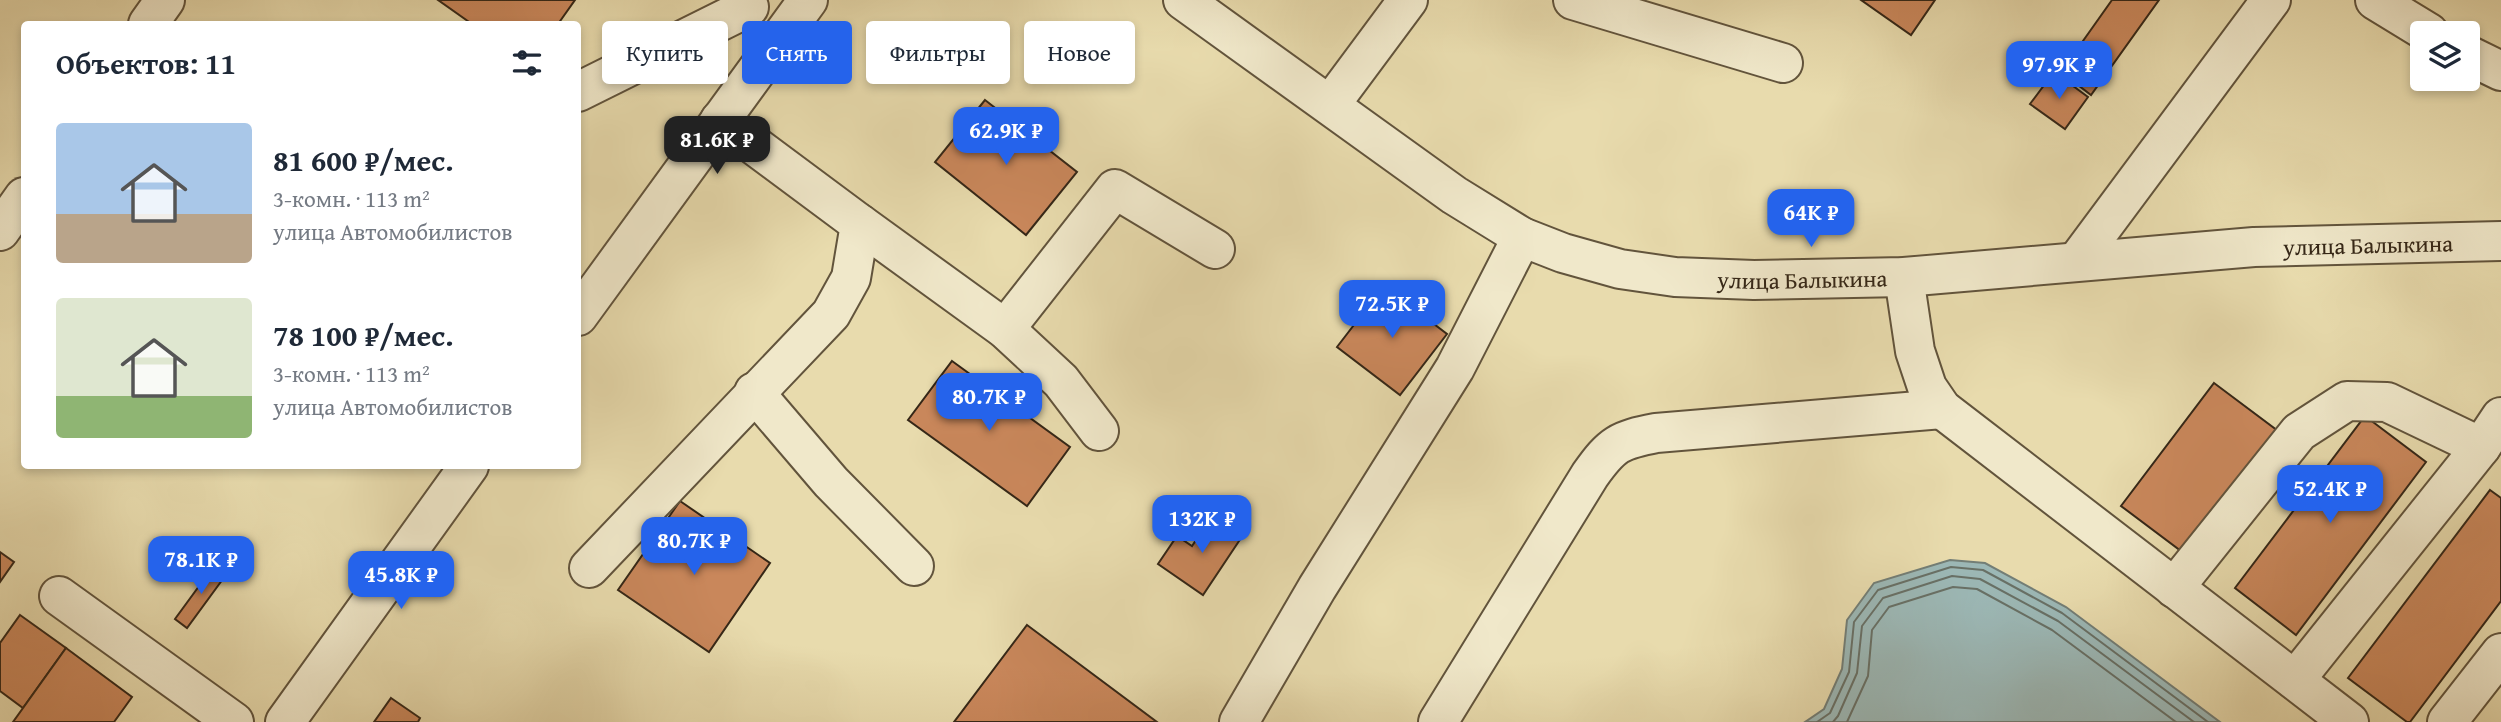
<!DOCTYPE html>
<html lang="ru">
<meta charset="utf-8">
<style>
:root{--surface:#fff;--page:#f2f2f3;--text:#1f2937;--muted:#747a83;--accent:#2563eb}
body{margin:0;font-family:"Gentium Book Plus",serif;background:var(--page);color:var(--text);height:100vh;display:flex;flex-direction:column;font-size:26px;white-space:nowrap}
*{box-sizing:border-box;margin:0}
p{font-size:23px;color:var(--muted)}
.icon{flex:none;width:38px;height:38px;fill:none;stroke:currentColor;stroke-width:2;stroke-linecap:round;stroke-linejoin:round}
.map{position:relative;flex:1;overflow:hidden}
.sheet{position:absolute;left:21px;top:21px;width:560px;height:448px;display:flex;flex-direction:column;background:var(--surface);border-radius:7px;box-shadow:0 4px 10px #0003}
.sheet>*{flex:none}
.top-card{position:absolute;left:602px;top:21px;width:665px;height:63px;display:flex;gap:14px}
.buttons{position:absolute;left:2410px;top:21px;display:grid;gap:14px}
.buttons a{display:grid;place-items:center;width:70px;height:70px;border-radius:7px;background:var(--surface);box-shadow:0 4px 10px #0003;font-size:35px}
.price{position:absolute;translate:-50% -60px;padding:0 16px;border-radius:14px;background:var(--accent);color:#fff;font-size:23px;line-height:46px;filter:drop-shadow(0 2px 4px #0008)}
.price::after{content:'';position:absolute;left:50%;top:42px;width:21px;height:16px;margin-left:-10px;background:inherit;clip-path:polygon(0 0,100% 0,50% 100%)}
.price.active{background:#222;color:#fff}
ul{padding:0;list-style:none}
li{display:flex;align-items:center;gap:21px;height:175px;padding:0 35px}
li span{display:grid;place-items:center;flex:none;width:196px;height:140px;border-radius:7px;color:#555}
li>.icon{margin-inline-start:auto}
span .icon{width:84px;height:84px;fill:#fffc;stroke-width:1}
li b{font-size:30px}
h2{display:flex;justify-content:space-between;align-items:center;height:84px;padding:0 35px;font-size:30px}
.chip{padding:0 24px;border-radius:7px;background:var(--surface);box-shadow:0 4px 10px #0003;font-size:24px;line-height:63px}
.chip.active{background:var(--accent);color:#fff}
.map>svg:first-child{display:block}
.water{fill:#9cb8b6;stroke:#737e76;stroke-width:2}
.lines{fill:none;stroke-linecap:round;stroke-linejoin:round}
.shore{stroke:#687066;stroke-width:2}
.building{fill:#c9875b;stroke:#352717;stroke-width:2}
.minor-casing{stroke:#62543c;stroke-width:42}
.minor{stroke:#f0e8ca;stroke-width:38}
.labels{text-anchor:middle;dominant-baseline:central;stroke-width:6;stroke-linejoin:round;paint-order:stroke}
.street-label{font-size:23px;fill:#352717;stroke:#f0e8ca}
</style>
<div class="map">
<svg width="2501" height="722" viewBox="0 0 2501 722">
<rect width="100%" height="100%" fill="#e8dbad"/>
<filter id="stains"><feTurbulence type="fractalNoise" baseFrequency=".00286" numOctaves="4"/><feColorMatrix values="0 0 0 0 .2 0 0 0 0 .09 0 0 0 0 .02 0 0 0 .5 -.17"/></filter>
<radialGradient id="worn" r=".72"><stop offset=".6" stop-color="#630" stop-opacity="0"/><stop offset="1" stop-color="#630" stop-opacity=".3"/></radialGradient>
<path class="water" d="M1950,560l35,3 81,44 154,115h-415l19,-13 18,-40 5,-49 27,-37z"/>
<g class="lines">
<g class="shore">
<path d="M1817,722l13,-9 19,-41 5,-50 24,-32 73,-23 32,3 79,43 146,109"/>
<path d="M1833,722l5,-6 19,-43 5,-47 21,-28 69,-22 28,3 78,42 136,101"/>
<path d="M1847,722l21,-46 4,-46 17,-23 64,-20 24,2 75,41 124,92"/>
</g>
</g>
<g class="building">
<path d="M438,0h137l-17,24h-86z"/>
<path d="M1861,0h74l-24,35z"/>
<path d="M2112,0h47l-68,95 -30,-23z"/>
<path d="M2054,72l34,25 -23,32 -35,-25z"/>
<path d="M985,100l92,72 -51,63 -91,-73z"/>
<path d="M1384,286l63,48 -47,61 -63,-48z"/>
<path d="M952,361l118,86 -43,59 -119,-86z"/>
<path d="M2214,383l64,48 -93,123 -64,-48z"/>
<path d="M2365,416l61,46 -130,173 -61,-47z"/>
<path d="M2490,490l11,8v103l-91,121h-3l-59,-44z"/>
<path d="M680,501l90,62 -61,89 -91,-62z"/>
<path d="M1213,515l30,20 -40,60 -45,-31 19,-28 15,10z"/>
<path d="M0,552l14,10 -14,20z"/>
<path d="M216,563l12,9 -41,56 -12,-9z"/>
<path d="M20,615l46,33 -43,60 -23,-17v-48z"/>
<path d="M1027,625l130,97h-203z"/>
<path d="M66,648l66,49 -18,25h-101z"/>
<path d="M391,698l29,20 -2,4h-44z"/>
</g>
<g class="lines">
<defs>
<g id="minor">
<path id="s1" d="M1183,0l271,195 68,42 41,16 57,16 55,8 79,3 150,-3 350,-30 247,-6"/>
<path d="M1573,0l210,63"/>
<path d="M2375,0l54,33"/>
<path d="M148,24l17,-24"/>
<path d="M2468,55l33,16"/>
<path d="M578,92l171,-85"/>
<path d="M1330,105l78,-105"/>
<path d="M860,224l145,105 56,52 38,50"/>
<path d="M0,231l24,-34"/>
<path d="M2077,261l194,-261"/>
<path d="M1904,277l11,74 12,36 15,22 407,313"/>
<path d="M578,316l230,-316"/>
<path d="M1005,329l110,-140 100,60"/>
<path d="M754,392l77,90 83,84"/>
<path d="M589,568l242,-254 20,-36 9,-54 -140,-104"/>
<path d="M2174,588l125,-156 48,-31 40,1 94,45"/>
<path d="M59,596l175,126"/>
<path d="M2295,680l186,-233 20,-30"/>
<path d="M285,722l184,-256"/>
<path d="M1239,722l78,-134 138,-220 67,-131"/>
<path d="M1438,722l152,-247c22,-31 29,-35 66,-42l286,-24"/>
<path d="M2447,722l54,-69"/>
</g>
</defs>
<use href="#minor" class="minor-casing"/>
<use href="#minor" class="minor"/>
</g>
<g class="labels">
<g class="street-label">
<text stroke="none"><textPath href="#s1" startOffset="1267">улица Балыкина</textPath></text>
<text stroke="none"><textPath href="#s1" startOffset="700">улица Балыкина</textPath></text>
</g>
</g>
<rect width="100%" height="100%" filter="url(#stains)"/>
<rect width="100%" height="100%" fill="url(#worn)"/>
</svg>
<div class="buttons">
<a><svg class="icon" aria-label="layers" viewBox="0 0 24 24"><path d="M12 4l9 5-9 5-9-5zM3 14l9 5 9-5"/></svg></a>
</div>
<b class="price" style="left:2059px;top:101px">97.9K ₽</b>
<b class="price" style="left:1006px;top:167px">62.9K ₽</b>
<b class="price active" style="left:717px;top:176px">81.6K ₽</b>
<b class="price" style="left:1811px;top:249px">64K ₽</b>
<b class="price" style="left:1392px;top:340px">72.5K ₽</b>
<b class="price" style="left:989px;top:433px">80.7K ₽</b>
<b class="price" style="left:2330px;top:525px">52.4K ₽</b>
<b class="price" style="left:1202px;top:555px">132K ₽</b>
<b class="price" style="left:694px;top:577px">80.7K ₽</b>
<b class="price" style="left:201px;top:596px">78.1K ₽</b>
<b class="price" style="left:401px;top:611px">45.8K ₽</b>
<div class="top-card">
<a class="chip">Купить</a>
<a class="chip active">Снять</a>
<a class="chip">Фильтры</a>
<a class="chip">Новое</a>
</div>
<section class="sheet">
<h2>Объектов: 11<svg class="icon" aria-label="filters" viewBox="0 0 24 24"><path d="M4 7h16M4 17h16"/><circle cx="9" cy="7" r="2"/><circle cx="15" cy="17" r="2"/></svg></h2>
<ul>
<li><span style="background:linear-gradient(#a9c7e8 65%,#b9a48a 0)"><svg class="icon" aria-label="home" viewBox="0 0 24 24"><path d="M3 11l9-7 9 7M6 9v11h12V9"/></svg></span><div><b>81 600 ₽/мес.</b><p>3-комн. · 113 m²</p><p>улица Автомобилистов</p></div></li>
<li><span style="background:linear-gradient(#dfe7d0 70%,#8fb573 0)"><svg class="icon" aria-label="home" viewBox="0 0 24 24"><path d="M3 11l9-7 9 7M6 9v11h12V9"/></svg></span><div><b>78 100 ₽/мес.</b><p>3-комн. · 113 m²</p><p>улица Автомобилистов</p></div></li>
</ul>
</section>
</div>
